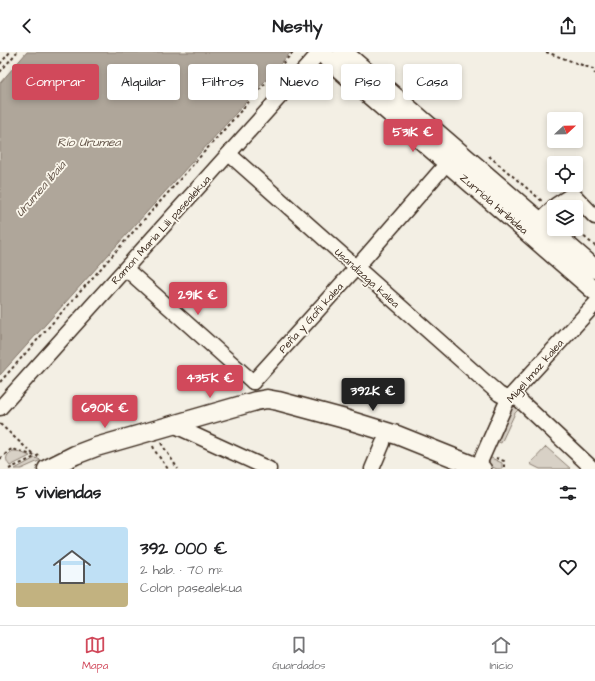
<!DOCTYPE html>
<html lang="es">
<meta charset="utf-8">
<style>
:root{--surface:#fff;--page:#f2f2f2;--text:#202124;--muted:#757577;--line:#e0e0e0;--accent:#d1495b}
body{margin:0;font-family:"Architects Daughter",sans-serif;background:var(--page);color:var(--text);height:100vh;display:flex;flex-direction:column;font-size:15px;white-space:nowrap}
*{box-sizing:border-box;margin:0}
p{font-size:13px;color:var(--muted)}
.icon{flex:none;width:22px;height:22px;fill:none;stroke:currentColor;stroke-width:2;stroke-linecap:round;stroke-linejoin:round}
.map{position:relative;height:417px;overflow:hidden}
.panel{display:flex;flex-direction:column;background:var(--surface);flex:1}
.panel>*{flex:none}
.hud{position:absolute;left:12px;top:12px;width:571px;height:36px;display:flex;gap:8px}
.needle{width:26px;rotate:68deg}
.buttons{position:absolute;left:547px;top:60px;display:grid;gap:8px}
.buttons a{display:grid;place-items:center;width:36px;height:36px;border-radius:4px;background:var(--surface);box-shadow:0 2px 6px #0003;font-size:20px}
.price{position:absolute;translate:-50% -34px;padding:0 9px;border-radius:4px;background:var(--accent);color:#fff;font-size:13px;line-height:26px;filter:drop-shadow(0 1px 2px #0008)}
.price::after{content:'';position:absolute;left:50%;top:24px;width:12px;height:9px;margin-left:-6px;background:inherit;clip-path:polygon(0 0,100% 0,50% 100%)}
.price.on{background:#222;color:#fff}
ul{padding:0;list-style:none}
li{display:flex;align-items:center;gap:12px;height:100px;padding:0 16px}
li span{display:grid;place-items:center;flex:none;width:112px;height:80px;border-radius:4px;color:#555}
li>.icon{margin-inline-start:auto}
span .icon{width:48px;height:48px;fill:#fffc;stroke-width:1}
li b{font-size:17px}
h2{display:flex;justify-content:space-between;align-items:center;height:48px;padding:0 16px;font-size:17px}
.chip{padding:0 14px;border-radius:4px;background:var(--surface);box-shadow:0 2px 6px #0003;font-size:14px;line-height:36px}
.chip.on{background:var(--accent);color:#fff}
header{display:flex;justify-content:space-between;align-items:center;height:52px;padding:0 16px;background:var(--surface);font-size:18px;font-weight:800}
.dock{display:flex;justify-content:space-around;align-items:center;height:56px;border-top:1px solid var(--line);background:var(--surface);font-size:11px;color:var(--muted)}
.dock a{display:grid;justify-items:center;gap:2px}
.dock .on{color:var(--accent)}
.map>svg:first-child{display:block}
.green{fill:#d8d1c6;stroke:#8a7e72}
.water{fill:#afa69a;stroke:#817468}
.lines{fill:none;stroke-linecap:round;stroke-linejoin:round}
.minor-casing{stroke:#3b2a1e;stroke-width:17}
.major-casing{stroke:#3b2a1e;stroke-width:21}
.path{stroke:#3b2a1e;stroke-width:2;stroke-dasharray:3 3;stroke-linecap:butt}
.minor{stroke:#fbf7ec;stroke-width:14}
.major{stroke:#fbf7ec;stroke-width:18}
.labels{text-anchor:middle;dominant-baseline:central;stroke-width:3.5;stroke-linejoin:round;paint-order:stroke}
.street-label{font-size:11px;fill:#3b2a1e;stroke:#fbf7ec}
.water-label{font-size:12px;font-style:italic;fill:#645549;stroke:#fbf7ec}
</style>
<header><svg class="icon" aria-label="back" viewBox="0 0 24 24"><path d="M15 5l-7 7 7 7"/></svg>Nestly<svg class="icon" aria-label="share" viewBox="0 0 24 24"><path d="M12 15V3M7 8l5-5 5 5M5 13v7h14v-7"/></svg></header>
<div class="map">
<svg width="595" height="417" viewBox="0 0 595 417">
<rect width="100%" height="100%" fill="#f3efe4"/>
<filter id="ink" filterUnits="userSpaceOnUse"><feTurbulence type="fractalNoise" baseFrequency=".025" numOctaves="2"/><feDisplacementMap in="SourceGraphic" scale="8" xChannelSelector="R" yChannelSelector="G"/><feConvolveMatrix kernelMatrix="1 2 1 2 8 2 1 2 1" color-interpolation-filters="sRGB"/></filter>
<g filter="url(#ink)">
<g class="green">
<path d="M517,351l4,4 -6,6 -14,30 -5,-2 15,-33z"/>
<path d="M546,395l25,22h-31l-10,-5z"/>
<path d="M13,399h4l13,5 -20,10c-5,-6 -5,-11 3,-15z"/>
<path d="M489,405l13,6v6h-5l-7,-3 -2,-6z"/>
<path d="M35,406l6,2 -20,9h-6z"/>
</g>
<path class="water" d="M27,0h264l-291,323v-292z"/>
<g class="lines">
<defs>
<g id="minor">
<path d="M229,102l270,240 9,5"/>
<path d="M532,176l24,-23 17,-11 22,23"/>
<path d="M126,217l127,113"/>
<path d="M253,330l103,-114 91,-105"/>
<path d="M513,342l80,75"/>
<path d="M0,356l320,-356"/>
<path d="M173,373l96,44"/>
<path d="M372,417l11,-26"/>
<path d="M477,417l31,-70 87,-95"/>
</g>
<g id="major">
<path d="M323,0l5,7 8,7 259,225"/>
<path d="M343,0l252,217"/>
<path d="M47,417l28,-14 21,-8 160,-46 11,-2 11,2 67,18 52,16 85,34"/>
</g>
</defs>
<use href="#minor" class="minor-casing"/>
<use href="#major" class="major-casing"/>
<g class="path">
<path d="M546,0l47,17 2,5"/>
<path d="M0,12l10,-12"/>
<path d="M0,20l17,-20"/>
<path d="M489,104l53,45"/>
<path d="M575,177l20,17"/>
<path d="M0,330l293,-330"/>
<path d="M0,372l35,32"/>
<path d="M161,391l17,26"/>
<path d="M153,394l2,5 13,18"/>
<path d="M496,406l8,3v8"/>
<path d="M0,407l10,-9 3,-1 25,8"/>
<path d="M9,417l30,-14"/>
</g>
<use href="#minor" class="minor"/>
<use href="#major" class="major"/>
</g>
</g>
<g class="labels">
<g class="street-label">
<text transform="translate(494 152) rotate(41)">Zurriola hiribidea</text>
<text transform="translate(161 178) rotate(-48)">Ramon Maria Lili pasealekua</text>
<text transform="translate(367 226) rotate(42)">Usandizaga kalea</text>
<text transform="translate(311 266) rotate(-48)">Peña y Goñi kalea</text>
<text transform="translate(535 319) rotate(-49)">Migel Imaz kalea</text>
</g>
<g class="water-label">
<text x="89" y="90">Río Urumea</text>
<text transform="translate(41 137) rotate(-49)">Urumea ibaia</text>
</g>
</g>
</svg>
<div class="buttons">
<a><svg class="needle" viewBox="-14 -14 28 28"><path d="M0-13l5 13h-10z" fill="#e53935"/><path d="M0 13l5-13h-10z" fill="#757577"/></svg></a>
<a><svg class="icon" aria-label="locate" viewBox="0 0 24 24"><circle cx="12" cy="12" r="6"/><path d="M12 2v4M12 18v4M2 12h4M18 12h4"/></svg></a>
<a><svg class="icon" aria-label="layers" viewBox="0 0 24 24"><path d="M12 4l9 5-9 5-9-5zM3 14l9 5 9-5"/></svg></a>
</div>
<b class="price" style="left:413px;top:101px">531K €</b>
<b class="price" style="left:198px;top:264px">291K €</b>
<b class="price" style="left:210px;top:347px">435K €</b>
<b class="price on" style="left:373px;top:360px">392K €</b>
<b class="price" style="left:105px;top:377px">690K €</b>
<div class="hud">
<a class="chip on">Comprar</a>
<a class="chip">Alquilar</a>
<a class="chip">Filtros</a>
<a class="chip">Nuevo</a>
<a class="chip">Piso</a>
<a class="chip">Casa</a>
</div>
</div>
<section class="panel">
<h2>5 viviendas<svg class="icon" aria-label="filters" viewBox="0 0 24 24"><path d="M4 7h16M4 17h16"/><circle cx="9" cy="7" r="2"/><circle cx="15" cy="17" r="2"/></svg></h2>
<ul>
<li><span style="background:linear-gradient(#bfe0f5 70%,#c2b280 0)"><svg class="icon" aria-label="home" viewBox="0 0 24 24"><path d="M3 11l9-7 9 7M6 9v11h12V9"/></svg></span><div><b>392 000 €</b><p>2 hab. · 70 m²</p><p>Colon pasealekua</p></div><svg class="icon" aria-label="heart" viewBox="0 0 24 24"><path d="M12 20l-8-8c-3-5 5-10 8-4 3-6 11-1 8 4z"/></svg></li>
</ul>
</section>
<nav class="dock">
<a class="on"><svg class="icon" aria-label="map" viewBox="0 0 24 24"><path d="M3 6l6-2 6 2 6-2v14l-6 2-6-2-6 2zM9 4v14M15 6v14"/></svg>Mapa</a>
<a><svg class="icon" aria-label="saved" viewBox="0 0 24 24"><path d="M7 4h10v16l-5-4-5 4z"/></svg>Guardados</a>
<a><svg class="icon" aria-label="home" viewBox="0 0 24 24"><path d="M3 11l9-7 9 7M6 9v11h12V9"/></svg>Inicio</a>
</nav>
